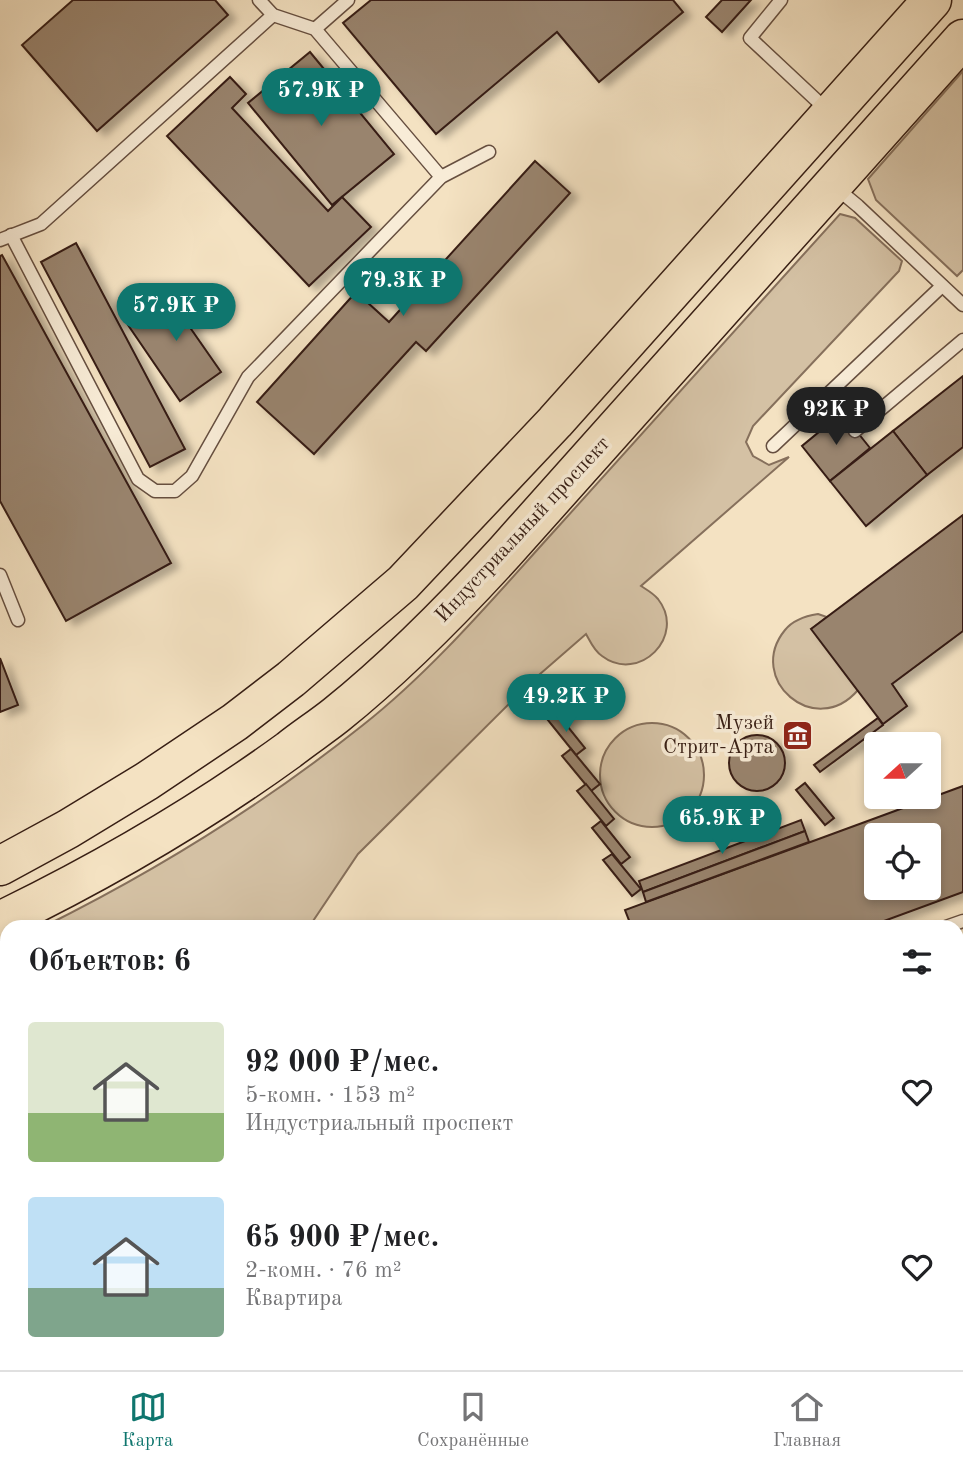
<!DOCTYPE html>
<html lang="ru">
<meta charset="utf-8">
<style>
:root{--surface:#fff;--page:#f6f6f6;--text:#202124;--muted:#757577;--line:#e0e0e0;--accent:#0f766e}
body{margin:0;font-family:"Old Standard TT",serif;background:var(--page);color:var(--text);height:100vh;display:flex;flex-direction:column;font-size:26px;white-space:nowrap}
*{box-sizing:border-box;margin:0}
p{font-size:23px;color:var(--muted)}
.icon{flex:none;width:38px;height:38px;fill:none;stroke:currentColor;stroke-width:2;stroke-linecap:round;stroke-linejoin:round}
.map{position:relative;flex:1;overflow:hidden}
.sheet{position:absolute;left:0px;top:920px;width:964px;height:450px;display:flex;flex-direction:column;background:var(--surface);border-radius:21px 21px 0 0;box-shadow:0 4px 10px #0003}
.sheet>*{flex:none}
.needle{width:46px;rotate:249deg}
.controls{position:absolute;left:864px;top:732px;display:grid;gap:14px}
.controls a{display:grid;place-items:center;width:77px;height:77px;border-radius:7px;background:var(--surface);box-shadow:0 4px 10px #0003;font-size:35px}
.price{position:absolute;translate:-50% -60px;padding:0 16px;border-radius:24px;background:var(--accent);color:#fff;font-size:23px;line-height:46px;filter:drop-shadow(0 2px 4px #0008)}
.price::after{content:'';position:absolute;left:50%;top:42px;width:21px;height:16px;margin-left:-10px;background:inherit;clip-path:polygon(0 0,100% 0,50% 100%)}
.price.current{background:#222;color:#fff}
ul{padding:0;list-style:none}
li{display:flex;align-items:center;gap:21px;height:175px;padding:0 28px}
li span{display:grid;place-items:center;flex:none;width:196px;height:140px;border-radius:7px;color:#555}
li>.icon{margin-inline-start:auto}
span .icon{width:84px;height:84px;fill:#fffc;stroke-width:1}
li b{font-size:30px}
h2{display:flex;justify-content:space-between;align-items:center;height:84px;padding:0 28px;font-size:30px}
.menu{display:flex;justify-content:space-around;align-items:center;height:98px;border-top:2px solid var(--line);background:var(--surface);font-size:19px;color:var(--muted)}
.menu a{display:grid;justify-items:center;gap:4px}
.menu .current{color:var(--accent)}
.map>svg:first-child{display:block}
.green{fill:#d4c1a4;stroke:#86705c;stroke-width:2}
.building{fill:#99846e;stroke:#371e14;stroke-width:2;fill-rule:evenodd;filter:url(#shadow)}
.lines{fill:none;stroke-linecap:round;stroke-linejoin:round}
.lane-casing{stroke:#664f40;stroke-width:15}
.primary-casing{stroke:#371e14;stroke-width:41}
.lane{stroke:#f8ecd7;stroke-width:12}
.primary{stroke:#f4e2c2;stroke-width:38}
.labels{text-anchor:middle;dominant-baseline:central;stroke-width:7;stroke-linejoin:round;paint-order:stroke}
.street-label{font-size:21px;fill:#371e14;stroke:#f8ecd7}
.poi-label{font-size:21px;fill:#371e14;stroke:#f8ecd7;text-anchor:end}
</style>
<div class="map">
<svg width="963" height="1370" viewBox="0 0 963 1370">
<defs>
<filter id="shadow"><feDropShadow dx="8" dy="4.5" stdDeviation="3.5" flood-color="#0004"/></filter>
</defs>
<rect width="100%" height="100%" fill="#f4e2c2"/>
<filter id="stains"><feTurbulence type="fractalNoise" baseFrequency=".00286" numOctaves="4"/><feColorMatrix values="0 0 0 0 .2 0 0 0 0 .09 0 0 0 0 .02 0 0 0 .5 -.17"/></filter>
<radialGradient id="worn" r=".72"><stop offset=".6" stop-color="#630" stop-opacity="0"/><stop offset="1" stop-color="#630" stop-opacity=".3"/></radialGradient>
<g class="green">
<path d="M963,71v199l-6,6 -81,-76 -8,-21z"/>
<path d="M840,214l15,4 47,43 -3,10 -146,155 -7,16 7,14 16,9 20,-8 -148,129c6,4 12,7 17,13 29,37 -19,85 -56,57 -8,-5 -12,-15 -16,-22l-54,47 -174,173 -49,73h-266c113,-56 221,-123 320,-202 71,-56 133,-130 194,-197 95,-104 189,-209 283,-314z"/>
<path d="M818,614l9,3 -15,12 46,61c-43,50 -113,-11 -73,-60 8,-10 20,-14 33,-16z"/>
<circle cx="652" cy="775" r="52"/>
<path d="M7,945v130l-7,3v-130z"/>
</g>
<g class="building">
<path d="M73,0h142l13,15 -131,116 -75,-86z"/>
<path d="M371,0h302l10,12 -84,70 -42,-50 -121,102 -93,-111z"/>
<path d="M722,0h29l-29,32 -16,-15z"/>
<path d="M310,52l84,102 -62,51 -84,-102z"/>
<path d="M230,77l16,17 -14,14 96,103 14,-14 29,30 -62,59 -142,-150z"/>
<path d="M535,161l35,32 -144,158 -10,-9 -102,112 -57,-52 99,-110 33,30z"/>
<path d="M76,243l109,206 -35,18 -109,-205z"/>
<path d="M2,255l169,308 -105,58 -66,-120v-245z"/>
<path d="M184,286l21,30 -16,10 32,46 -41,29 -52,-76z"/>
<path d="M963,376v71l-36,28 -34,-44z"/>
<path d="M842,413l28,35 -40,33 -28,-35z"/>
<path d="M893,431l34,44 -61,51 -36,-45z"/>
<path d="M963,515v116l-71,53 15,22 -24,18 -72,-95z"/>
<path d="M0,658l18,47 -18,7z"/>
<path d="M546,682l29,36 -8,6 -29,-35z"/>
<path d="M556,712l29,36 -9,7 -29,-36z"/>
<path d="M878,718l5,7 -63,47 -6,-7z"/>
<circle cx="757" cy="763" r="28"/>
<path d="M571,749l29,35 -9,7 -29,-35z"/>
<path d="M805,783l29,35 -9,7 -29,-35z"/>
<path d="M586,784l28,35 -8,7 -29,-35z"/>
<path d="M963,786v106l-98,36h-233l-7,-18zM877,835h52v52h-52z"/>
<path d="M801,820l4,11 -162,61 -4,-11z"/>
<path d="M601,821l29,36 -9,7 -29,-36z"/>
<path d="M805,831l4,11 -163,60 -3,-10z"/>
<path d="M612,854l29,35 -9,7 -29,-36z"/>
<path d="M963,1119v141l-6,3v-141z"/>
<path d="M7,1258v76l-7,3v-77z"/>
<path d="M91,1363h58l3,7h-58z"/>
<path d="M194,1363h44l2,7h-43z"/>
<path d="M268,1363h80l2,7h-80z"/>
<path d="M404,1363h138l3,7h-139z"/>
<path d="M730,1363h38l-19,7h-16z"/>
</g>
<g class="lines">
<defs>
<g id="lane">
<path d="M259,0l14,15 42,14 126,148"/>
<path d="M781,0l-31,38 79,74"/>
<path d="M315,29l33,-29"/>
<path d="M835,187l23,19 105,99"/>
<path d="M11,235l127,244 17,12h20l17,-15 56,-99 193,-200 48,-25"/>
<path d="M0,240l41,-16 232,-209"/>
<path d="M855,431l108,-91"/>
<path d="M773,446l169,-160"/>
<path d="M0,575l18,45"/>
<path d="M943,928l20,-7"/>
<path d="M957,1338l6,-2"/>
<path d="M175,1363l2,7"/>
<path d="M869,1370l19,-7"/>
</g>
<g id="primary">
<path d="M0,866l68,-37 79,-48 88,-59 56,-43 112,-96 152,-161 377,-422"/>
<path d="M0,921c101,-49 198,-105 289,-171 15,-12 32,-23 47,-35 61,-49 116,-105 169,-163l458,-513"/>
</g>
</defs>
<use href="#lane" class="lane-casing"/>
<use href="#primary" class="primary-casing"/>
<use href="#lane" class="lane"/>
<use href="#primary" class="primary"/>
</g>
<defs>
<symbol id="museum-square" viewBox="-11 -11 22 22"><rect x="-9" y="-9" width="18" height="18" rx="4" fill="#8f2418" stroke="#f8ecd7"/><path d="M0-6L6-3V-2H-6V-3ZM-5-1h2V3h-2ZM-1-1h2V3h-2ZM3-1h2V3H3ZM-6 4H6V6H-6Z" fill="#fff"/></symbol>
</defs>
<g fill-rule="evenodd">
<use href="#museum-square" x="780" y="718" width="35" height="35"/>
</g>
<g class="labels">
<g class="street-label">
<text transform="translate(523 530) rotate(-47)">Индустриальный проспект</text>
</g>
<g class="poi-label">
<text x="774" y="723">Музей<tspan x="774" dy="24">Стрит-Арта</tspan></text>
</g>
</g>
<rect width="100%" height="100%" filter="url(#stains)"/>
<rect width="100%" height="100%" fill="url(#worn)"/>
</svg>
<div class="controls">
<a><svg class="needle" viewBox="-14 -14 28 28"><path d="M0-13l5 13h-10z" fill="#e53935"/><path d="M0 13l5-13h-10z" fill="#757577"/></svg></a>
<a><svg class="icon" aria-label="locate" viewBox="0 0 24 24"><circle cx="12" cy="12" r="6"/><path d="M12 2v4M12 18v4M2 12h4M18 12h4"/></svg></a>
</div>
<b class="price" style="left:321px;top:128px">57.9K ₽</b>
<b class="price" style="left:403px;top:318px">79.3K ₽</b>
<b class="price" style="left:176px;top:343px">57.9K ₽</b>
<b class="price current" style="left:836px;top:447px">92K ₽</b>
<b class="price" style="left:566px;top:734px">49.2K ₽</b>
<b class="price" style="left:722px;top:856px">65.9K ₽</b>
<section class="sheet">
<h2>Объектов: 6<svg class="icon" aria-label="filters" viewBox="0 0 24 24"><path d="M4 7h16M4 17h16"/><circle cx="9" cy="7" r="2"/><circle cx="15" cy="17" r="2"/></svg></h2>
<ul>
<li><span style="background:linear-gradient(#dfe7d0 65%,#8fb573 0)"><svg class="icon" aria-label="home" viewBox="0 0 24 24"><path d="M3 11l9-7 9 7M6 9v11h12V9"/></svg></span><div><b>92 000 ₽/мес.</b><p>5-комн. · 153 m²</p><p>Индустриальный проспект</p></div><svg class="icon" aria-label="heart" viewBox="0 0 24 24"><path d="M12 20l-8-8c-3-5 5-10 8-4 3-6 11-1 8 4z"/></svg></li>
<li><span style="background:linear-gradient(#bfe0f5 65%,#7fa58c 0)"><svg class="icon" aria-label="home" viewBox="0 0 24 24"><path d="M3 11l9-7 9 7M6 9v11h12V9"/></svg></span><div><b>65 900 ₽/мес.</b><p>2-комн. · 76 m²</p><p>Квартира</p></div><svg class="icon" aria-label="heart" viewBox="0 0 24 24"><path d="M12 20l-8-8c-3-5 5-10 8-4 3-6 11-1 8 4z"/></svg></li>
</ul>
</section>
</div>
<nav class="menu">
<a class="current"><svg class="icon" aria-label="map" viewBox="0 0 24 24"><path d="M3 6l6-2 6 2 6-2v14l-6 2-6-2-6 2zM9 4v14M15 6v14"/></svg>Карта</a>
<a><svg class="icon" aria-label="saved" viewBox="0 0 24 24"><path d="M7 4h10v16l-5-4-5 4z"/></svg>Сохранённые</a>
<a><svg class="icon" aria-label="home" viewBox="0 0 24 24"><path d="M3 11l9-7 9 7M6 9v11h12V9"/></svg>Главная</a>
</nav>
